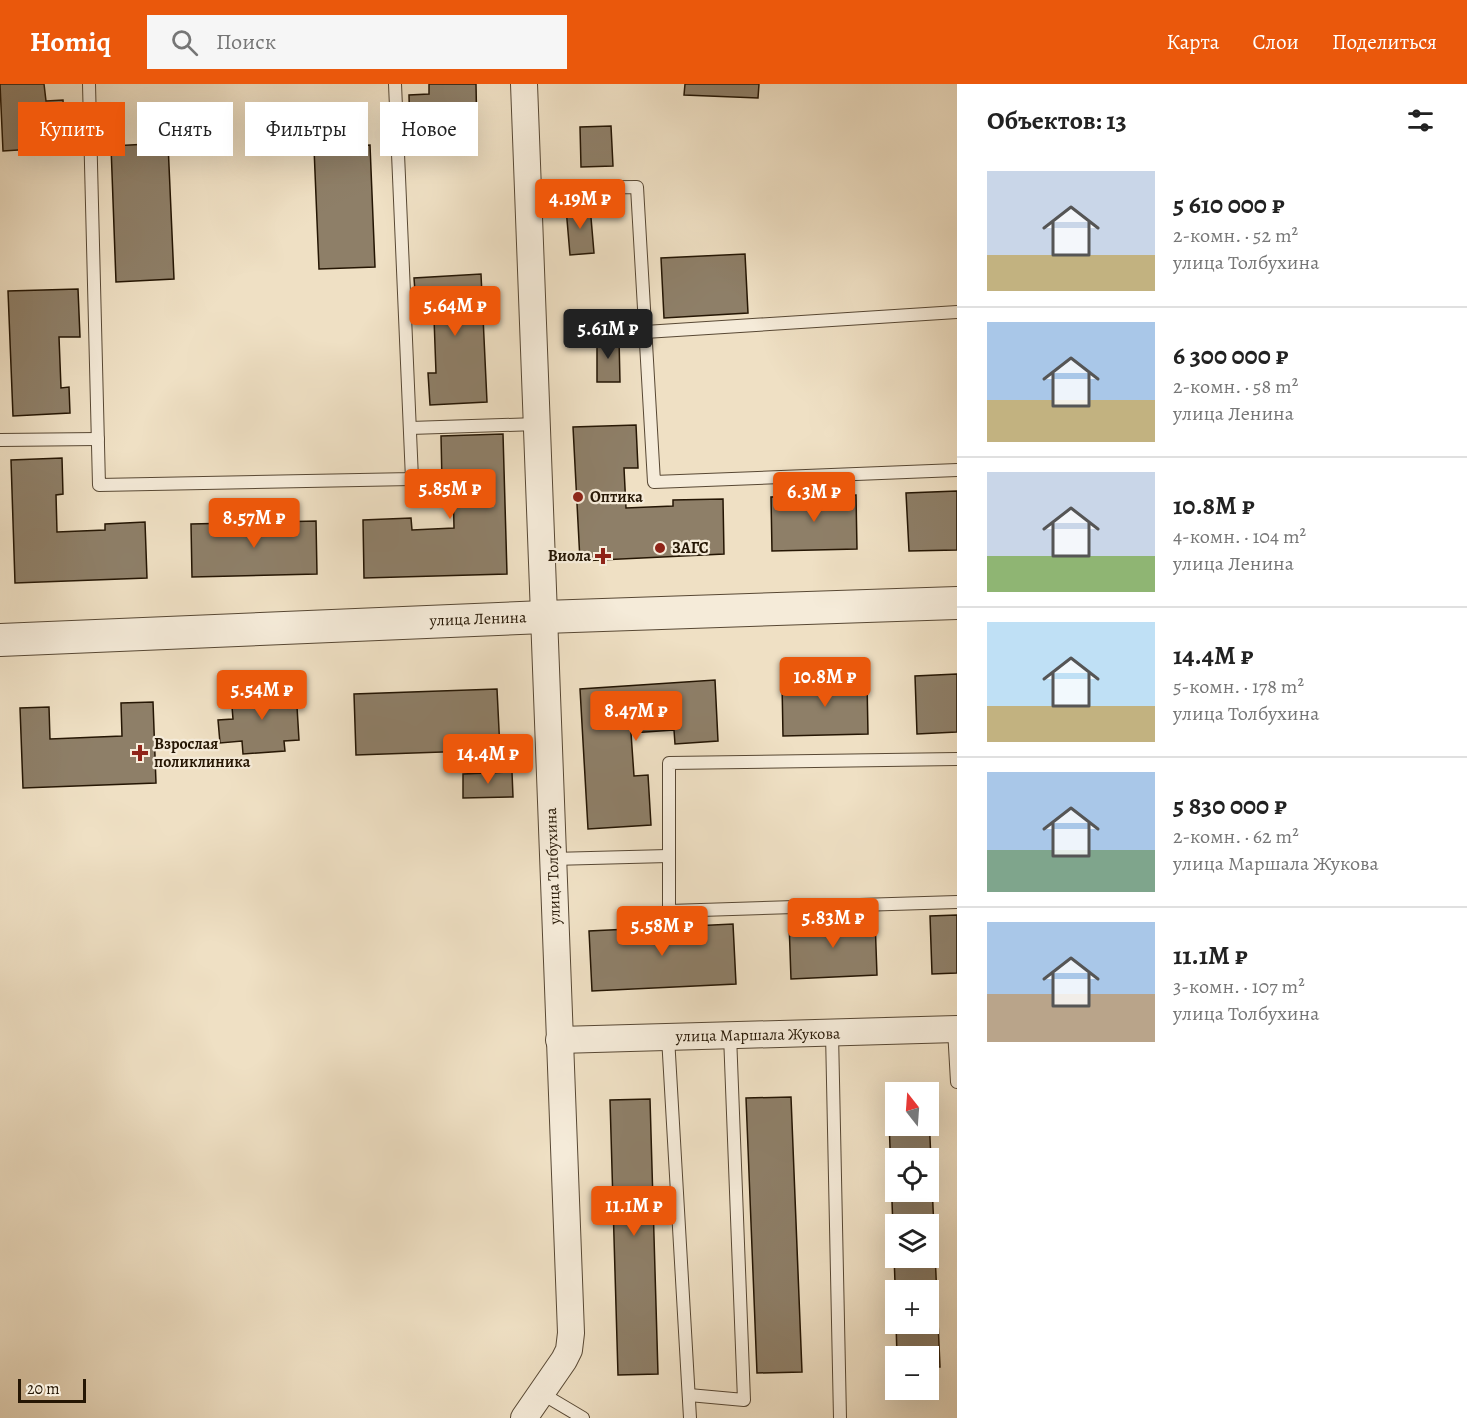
<!DOCTYPE html>
<html lang="ru">
<meta charset="utf-8">
<style>
:root{--surface:#fff;--page:#f6f6f6;--text:#222;--muted:#767676;--line:#e0e0e0;--accent:#ea580c}
body{margin:0;font-family:Alegreya,serif;background:var(--page);color:var(--text);height:100vh;display:flex;flex-direction:column;font-size:22px;white-space:nowrap}
*{box-sizing:border-box;margin:0}
p{font-size:20px;color:var(--muted)}
.icon{flex:none;width:33px;height:33px;fill:none;stroke:currentColor;stroke-width:2;stroke-linecap:round;stroke-linejoin:round}
.map{position:relative;flex:1;overflow:hidden}
.sheet{display:flex;flex-direction:column;background:var(--surface);width:510px}
.sheet>*{flex:none}
.guide{position:absolute;left:18px;top:18px;width:570px;height:54px;display:flex;gap:12px}
.needle{width:39px;rotate:343deg}
.buttons{position:absolute;left:885px;top:998px;display:grid;gap:12px}
.buttons a{display:grid;place-items:center;width:54px;height:54px;border-radius:0px;background:var(--surface);box-shadow:0 6px 24px #0002;font-size:30px}
.scale{position:absolute;left:18px;bottom:15px;width:68px;box-sizing:border-box;padding-left:6px;border:3px solid #251604;border-top:0;font-size:16px;line-height:21px;white-space:nowrap;color:#251604;-webkit-text-stroke:4px #f5ebd9;paint-order:stroke}
.price{position:absolute;translate:-50% -51px;padding:0 14px;border-radius:6px;background:var(--accent);color:#fff;font-size:20px;line-height:39px;filter:drop-shadow(0 2px 3px #0008)}
.price::after{content:'';position:absolute;left:50%;top:36px;width:18px;height:14px;margin-left:-9px;background:inherit;clip-path:polygon(0 0,100% 0,50% 100%)}
.price.active{background:#222;color:#fff}
ul{padding:0;list-style:none}
li{display:flex;align-items:center;gap:18px;height:150px;padding:0 30px}
li+li{border-top:2px solid var(--line)}
li span{display:grid;place-items:center;flex:none;width:168px;height:120px;border-radius:0px;color:#555}
li>.icon{margin-inline-start:auto}
span .icon{width:72px;height:72px;fill:#fffc;stroke-width:1}
li b{font-size:26px}
h2{display:flex;justify-content:space-between;align-items:center;height:72px;padding:0 30px;font-size:26px}
.pill{padding:0 21px;border-radius:0px;background:var(--surface);box-shadow:0 6px 24px #0002;font-size:21px;line-height:54px}
.pill.active{background:var(--accent);color:#fff}
header{display:flex;align-items:center;gap:36px;box-sizing:border-box;height:84px;padding:0 30px;background:var(--accent);color:#fff}
header strong{font-size:28px}
nav{display:flex;gap:33px;margin-inline-start:auto;font-size:21px}
.search{width:420px;height:54px;background:var(--page);display:flex;align-items:center;gap:15px;box-sizing:border-box;padding:0 21px;border-radius:0px;color:var(--muted);font-size:22px}
main{display:flex;flex:1;min-height:0}
.map>svg:first-child{display:block}
.building{fill:#8e7f68;stroke:#251604;stroke-width:1.5;fill-rule:evenodd}
.lines{fill:none;stroke-linecap:round;stroke-linejoin:round}
.service-casing{stroke:#584834;stroke-width:14}
.minor-casing{stroke:#584834;stroke-width:28}
.tertiary-casing{stroke:#584834;stroke-width:34}
.service{stroke:#f5ebd9;stroke-width:12}
.minor{stroke:#f5ebd9;stroke-width:26}
.tertiary{stroke:#f5ebd9;stroke-width:32}
.poi-dot{fill:#8f2418;stroke:#f5ebd9;stroke-width:2}
.labels{text-anchor:middle;dominant-baseline:central;stroke-width:4.5;stroke-linejoin:round;paint-order:stroke}
.poi-label{font-size:16px;font-weight:bold;fill:#251604;stroke:#f5ebd9;text-anchor:start}
.street-label{font-size:16px;fill:#251604;stroke:#f5ebd9}
</style>
<header>
<strong>Homiq</strong>
<div class="search"><svg class="icon" aria-label="search" viewBox="0 0 24 24"><circle cx="10" cy="10" r="6"/><path d="M15 15l6 6"/></svg>Поиск</div>
<nav><a>Карта</a><a>Слои</a><a>Поделиться</a></nav>
</header>
<main>
<div class="map">
<svg width="957" height="1334" viewBox="0 0 957 1334">
<rect width="100%" height="100%" fill="#efe0c4"/>
<filter id="stains"><feTurbulence type="fractalNoise" baseFrequency=".00333" numOctaves="4"/><feColorMatrix values="0 0 0 0 .2 0 0 0 0 .09 0 0 0 0 .02 0 0 0 .5 -.17"/></filter>
<radialGradient id="worn" r=".72"><stop offset=".6" stop-color="#630" stop-opacity="0"/><stop offset="1" stop-color="#630" stop-opacity=".3"/></radialGradient>
<g class="building">
<path d="M0,0h44l2,17 17,-1 3,47 -63,4z"/>
<path d="M429,0h47l1,55 -67,1 -1,-45 20,-1z"/>
<path d="M685,0h74l-1,14 -74,-3z"/>
<path d="M611,42l2,40 -32,1 -1,-40z"/>
<path d="M168,59l6,136 -58,3 -5,-136z"/>
<path d="M370,61l5,122 -56,2 -5,-121z"/>
<path d="M590,122l4,47 -24,2 -4,-47z"/>
<path d="M745,170l3,59 -84,5 -3,-60z"/>
<path d="M481,190l6,128 -57,3 -2,-32h8l-2,-55 -17,1 -3,-41z"/>
<path d="M78,205l2,48h-21l2,51 8,-1 1,26 -57,3 -5,-125z"/>
<path d="M619,254l1,44h-23v-43z"/>
<path d="M636,341l2,43h-14l2,40 47,-2v-6l50,-1 1,55 -144,7 -7,-134z"/>
<path d="M503,350l4,140 -143,4 -1,-58 48,-2 1,12 42,-2 -1,-47 -11,1 -1,-46z"/>
<path d="M62,374l1,36 -7,1 1,37 48,-2v-6l40,-2 2,56 -132,5 -4,-123z"/>
<path d="M957,407v59l-48,1 -3,-58z"/>
<path d="M856,411l1,54 -85,2 -1,-54z"/>
<path d="M316,437l1,53 -125,3 -1,-53z"/>
<path d="M957,590v58l-40,2 -2,-58z"/>
<path d="M715,596l3,61 -43,3 -1,-14 -43,3 3,43 14,-1 3,50 -63,4 -8,-140z"/>
<path d="M867,597l1,53 -85,2 -1,-54z"/>
<path d="M497,605l3,61 -144,5 -2,-61z"/>
<path d="M296,606l3,50 -15,1 1,10 -42,3 -1,-13 -22,2 -2,-23 15,-1 -2,-25z"/>
<path d="M153,618l3,81 -133,5 -3,-80 29,-1 1,32 72,-3 -1,-33z"/>
<path d="M512,688l1,25 -50,1v-24z"/>
<path d="M957,831v58l-25,1 -2,-58z"/>
<path d="M875,835l2,56 -86,4 -2,-57z"/>
<path d="M733,840l3,60 -144,7 -3,-60z"/>
<path d="M928,1008l12,275h-12v-11h-31l-1,-33h32v-33h-32v20l-8,-217h8v32h32zM896,1074h32v33h-32zM896,1140h32v33h-32z"/>
<path d="M791,1013l11,275 -45,1 -11,-275z"/>
<path d="M650,1015l8,275 -40,1 -8,-275z"/>
</g>
<g class="lines">
<defs>
<g id="service">
<path d="M89,0l10,401 313,-6 -17,-395"/>
<path d="M528,104l109,-1 17,295 303,-12"/>
<path d="M645,248l312,-20"/>
<path d="M410,344l127,-4"/>
<path d="M0,356l98,-1"/>
<path d="M957,675l-288,4v148l288,-9"/>
<path d="M552,775l116,-3"/>
<path d="M954,945l3,53"/>
<path d="M832,949l8,385"/>
<path d="M668,953l22,381"/>
<path d="M541,1309l42,25"/>
<path d="M689,1311l55,5 -14,-365"/>
</g>
<g id="minor">
<path d="M524,0l47,1249 -2,17 -5,10 -40,58"/>
<path d="M559,956l398,-11"/>
</g>
<path id="tertiary" d="M0,556l544,-23 413,-14"/>
</defs>
<use href="#service" class="service-casing"/>
<use href="#minor" class="minor-casing"/>
<use href="#tertiary" class="tertiary-casing"/>
<use href="#service" class="service"/>
<use href="#minor" class="minor"/>
<use href="#tertiary" class="tertiary"/>
</g>
<g class="poi-dot">
<circle cx="578" cy="413" r="6"/>
<circle cx="660" cy="464" r="6"/>
<path d="M600 463h6v6h6v6h-6v6h-6v-6h-6v-6h6z"/>
<path d="M137 660h6v6h6v6h-6v6h-6v-6h-6v-6h6z"/>
</g>
<g class="labels">
<g class="poi-label">
<text x="590" y="413">Оптика</text>
<text x="672" y="464">ЗАГС</text>
<text x="591" y="472" text-anchor="end">Виола</text>
<text x="154" y="660">Взрослая<tspan x="154" dy="18">поликлиника</tspan></text>
</g>
<g class="street-label">
<text transform="translate(478 535) rotate(-2)">улица Ленина</text>
<text transform="translate(553 782) rotate(-92)">улица Толбухина</text>
<text transform="translate(758 951) rotate(-1)">улица Маршала Жукова</text>
</g>
</g>
<rect width="100%" height="100%" filter="url(#stains)"/>
<rect width="100%" height="100%" fill="url(#worn)"/>
</svg>
<div class="buttons">
<a><svg class="needle" viewBox="-14 -14 28 28"><path d="M0-13l5 13h-10z" fill="#e53935"/><path d="M0 13l5-13h-10z" fill="#767676"/></svg></a>
<a><svg class="icon" aria-label="locate" viewBox="0 0 24 24"><circle cx="12" cy="12" r="6"/><path d="M12 2v4M12 18v4M2 12h4M18 12h4"/></svg></a>
<a><svg class="icon" aria-label="layers" viewBox="0 0 24 24"><path d="M12 4l9 5-9 5-9-5zM3 14l9 5 9-5"/></svg></a>
<a>+</a>
<a>−</a>
</div>
<div class="scale">20 m</div>
<b class="price" style="left:580px;top:146px">4.19M ₽</b>
<b class="price" style="left:455px;top:253px">5.64M ₽</b>
<b class="price active" style="left:608px;top:276px">5.61M ₽</b>
<b class="price" style="left:450px;top:436px">5.85M ₽</b>
<b class="price" style="left:814px;top:439px">6.3M ₽</b>
<b class="price" style="left:254px;top:465px">8.57M ₽</b>
<b class="price" style="left:825px;top:624px">10.8M ₽</b>
<b class="price" style="left:262px;top:637px">5.54M ₽</b>
<b class="price" style="left:636px;top:658px">8.47M ₽</b>
<b class="price" style="left:488px;top:701px">14.4M ₽</b>
<b class="price" style="left:833px;top:865px">5.83M ₽</b>
<b class="price" style="left:662px;top:873px">5.58M ₽</b>
<b class="price" style="left:634px;top:1153px">11.1M ₽</b>
<div class="guide">
<a class="pill active">Купить</a>
<a class="pill">Снять</a>
<a class="pill">Фильтры</a>
<a class="pill">Новое</a>
</div>
</div>
<section class="sheet">
<h2>Объектов: 13<svg class="icon" aria-label="filters" viewBox="0 0 24 24"><path d="M4 7h16M4 17h16"/><circle cx="9" cy="7" r="2"/><circle cx="15" cy="17" r="2"/></svg></h2>
<ul>
<li><span style="background:linear-gradient(#c9d6e8 70%,#c2b280 0)"><svg class="icon" aria-label="home" viewBox="0 0 24 24"><path d="M3 11l9-7 9 7M6 9v11h12V9"/></svg></span><div><b>5 610 000 ₽</b><p>2-комн. · 52 m²</p><p>улица Толбухина</p></div></li>
<li><span style="background:linear-gradient(#a9c7e8 65%,#c2b280 0)"><svg class="icon" aria-label="home" viewBox="0 0 24 24"><path d="M3 11l9-7 9 7M6 9v11h12V9"/></svg></span><div><b>6 300 000 ₽</b><p>2-комн. · 58 m²</p><p>улица Ленина</p></div></li>
<li><span style="background:linear-gradient(#c9d6e8 70%,#8fb573 0)"><svg class="icon" aria-label="home" viewBox="0 0 24 24"><path d="M3 11l9-7 9 7M6 9v11h12V9"/></svg></span><div><b>10.8M ₽</b><p>4-комн. · 104 m²</p><p>улица Ленина</p></div></li>
<li><span style="background:linear-gradient(#bfe0f5 70%,#c2b280 0)"><svg class="icon" aria-label="home" viewBox="0 0 24 24"><path d="M3 11l9-7 9 7M6 9v11h12V9"/></svg></span><div><b>14.4M ₽</b><p>5-комн. · 178 m²</p><p>улица Толбухина</p></div></li>
<li><span style="background:linear-gradient(#a9c7e8 65%,#7fa58c 0)"><svg class="icon" aria-label="home" viewBox="0 0 24 24"><path d="M3 11l9-7 9 7M6 9v11h12V9"/></svg></span><div><b>5 830 000 ₽</b><p>2-комн. · 62 m²</p><p>улица Маршала Жукова</p></div></li>
<li><span style="background:linear-gradient(#a9c7e8 60%,#b9a48a 0)"><svg class="icon" aria-label="home" viewBox="0 0 24 24"><path d="M3 11l9-7 9 7M6 9v11h12V9"/></svg></span><div><b>11.1M ₽</b><p>3-комн. · 107 m²</p><p>улица Толбухина</p></div></li>
</ul>
</section>
</main>
